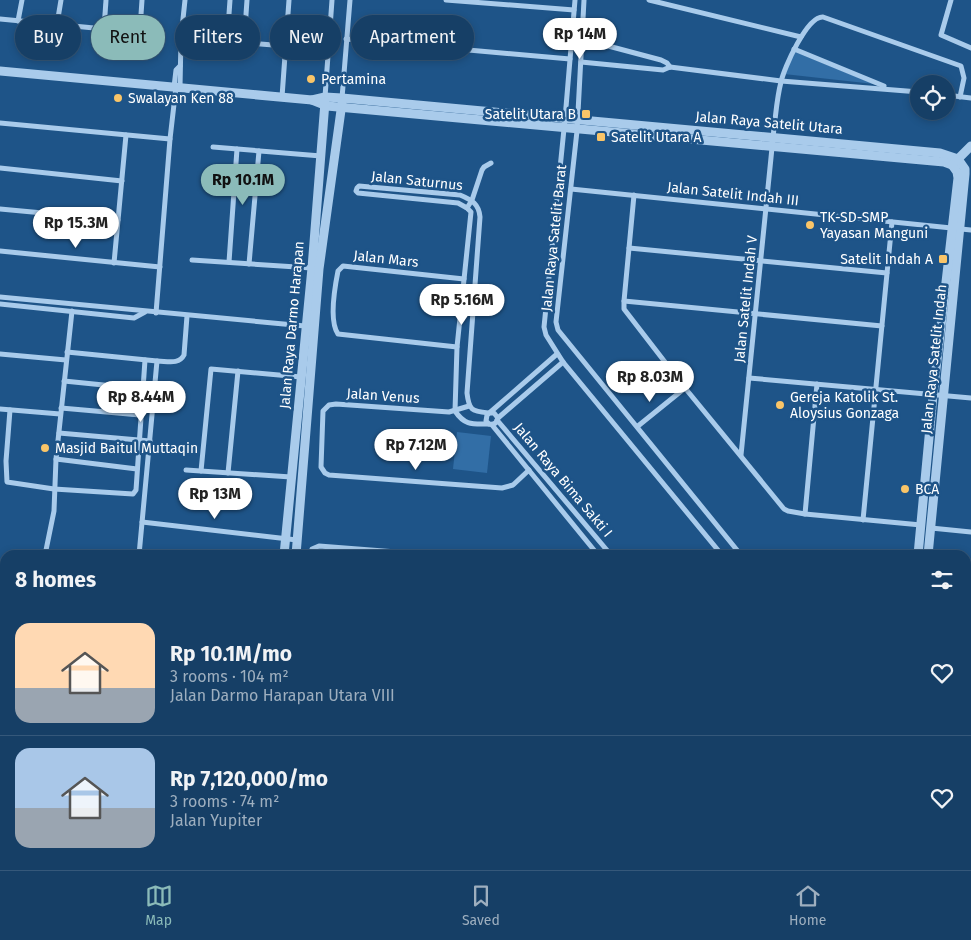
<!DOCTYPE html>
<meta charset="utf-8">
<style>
:root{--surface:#163f66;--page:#1f466c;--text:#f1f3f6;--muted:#9eafbf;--line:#35587a;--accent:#8bbbb9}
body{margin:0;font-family:"Fira Sans",sans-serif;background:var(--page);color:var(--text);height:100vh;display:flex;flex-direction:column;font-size:19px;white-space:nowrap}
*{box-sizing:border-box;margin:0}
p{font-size:16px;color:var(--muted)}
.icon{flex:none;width:28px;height:28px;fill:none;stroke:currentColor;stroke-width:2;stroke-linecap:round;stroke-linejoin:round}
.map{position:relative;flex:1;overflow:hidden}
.sheet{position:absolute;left:0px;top:550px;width:971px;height:320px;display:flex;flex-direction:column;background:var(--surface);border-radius:15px 15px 0 0;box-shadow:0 2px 8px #0003,0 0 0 1px var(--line)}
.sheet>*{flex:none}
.top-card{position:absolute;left:15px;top:15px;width:500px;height:45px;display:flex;gap:10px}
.controls{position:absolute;left:910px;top:75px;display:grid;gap:10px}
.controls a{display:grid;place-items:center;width:45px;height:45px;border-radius:50%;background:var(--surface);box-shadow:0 2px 8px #0003,0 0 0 1px var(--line);font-size:25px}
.price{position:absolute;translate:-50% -42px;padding:0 11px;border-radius:18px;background:#fff;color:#222;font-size:16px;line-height:32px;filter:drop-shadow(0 1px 2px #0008)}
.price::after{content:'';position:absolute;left:50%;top:30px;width:15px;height:11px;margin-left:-8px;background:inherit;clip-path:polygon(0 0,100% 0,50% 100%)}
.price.active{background:var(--accent);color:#111}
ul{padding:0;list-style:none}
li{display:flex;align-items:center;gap:15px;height:125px;padding:0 15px}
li+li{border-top:1px solid var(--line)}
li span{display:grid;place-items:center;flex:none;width:140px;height:100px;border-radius:15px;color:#555}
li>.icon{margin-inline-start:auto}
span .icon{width:60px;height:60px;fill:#fffc;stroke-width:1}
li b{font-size:21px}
h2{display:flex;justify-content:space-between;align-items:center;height:60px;padding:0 15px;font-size:21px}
.pill{padding:0 18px;border-radius:22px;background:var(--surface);box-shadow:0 2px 8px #0003,0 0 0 1px var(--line);font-size:18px;line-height:45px}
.pill.active{background:var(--accent);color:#111}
.tab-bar{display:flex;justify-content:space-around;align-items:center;height:70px;border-top:1px solid var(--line);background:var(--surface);font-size:14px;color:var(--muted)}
.tab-bar a{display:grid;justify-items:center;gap:2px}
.tab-bar .active{color:var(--accent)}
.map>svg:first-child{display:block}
.green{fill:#326ea6}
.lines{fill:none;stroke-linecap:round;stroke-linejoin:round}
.minor{stroke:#a9cbeb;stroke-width:5}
.tertiary{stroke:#a9cbeb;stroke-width:9}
.secondary{stroke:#d4e6f8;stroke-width:10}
.poi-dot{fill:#fac568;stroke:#1e5488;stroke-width:2}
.labels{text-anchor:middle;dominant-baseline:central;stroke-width:5;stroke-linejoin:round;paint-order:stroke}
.poi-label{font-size:14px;fill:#fff;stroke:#1e5488;text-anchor:start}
.street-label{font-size:14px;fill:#fff;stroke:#1e5488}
</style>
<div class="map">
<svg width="971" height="870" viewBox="0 0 971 870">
<rect width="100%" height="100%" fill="#1e5488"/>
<g class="green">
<path d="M795,52l79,32 -90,-10z"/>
<path d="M457,432l34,4 -4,37 -34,-4z"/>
<path d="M966,650l5,1v95l-5,-1z"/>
<path d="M966,810h5v60h-162l-4,-5h161z"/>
</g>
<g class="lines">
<g class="minor">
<path d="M446,0l128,10"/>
<path d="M575,0l-10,119 -21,208 2,8 17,27 159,193"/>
<path d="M584,0l-7,131 -21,191 2,8 183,225"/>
<path d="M649,0l152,37"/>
<path d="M951,0l-10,35 30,13"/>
<path d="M0,19l136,13 4,-3 2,-29"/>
<path d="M18,21l4,-21"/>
<path d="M57,24l4,-24"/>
<path d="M104,29l2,-29"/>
<path d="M181,38l105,8"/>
<path d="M346,39l224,20"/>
<path d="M582,41l15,2 64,17 6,3 3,4"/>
<path d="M227,42l3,-42"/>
<path d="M244,43l3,-43"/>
<path d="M794,49l90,37"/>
<path d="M581,62l82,8 7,-3 111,14 138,11"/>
<path d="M174,87l2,-17 4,-4"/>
<path d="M180,87l1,-49 4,-38"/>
<path d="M946,95l25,3"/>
<path d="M282,97l7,-97"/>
<path d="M325,97l7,-97"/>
<path d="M342,98l8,-98"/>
<path d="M0,123l170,16"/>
<path d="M213,147l108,9"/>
<path d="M0,168l122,13"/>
<path d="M571,189l400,41"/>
<path d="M634,195l-10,106v8l61,79 99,121 4,2 17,3 116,11"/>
<path d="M467,208l5,-8 10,-30 2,-3 7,-4"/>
<path d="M0,209l118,11"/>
<path d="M629,248l258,25"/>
<path d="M0,251l160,16"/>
<path d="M192,260l120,8"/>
<path d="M229,262l8,-113"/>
<path d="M114,263l12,-128"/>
<path d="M249,264l10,-113"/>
<path d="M0,297l305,29"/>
<path d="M624,301l258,25"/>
<path d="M0,304l134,14 11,-6"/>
<path d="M156,313l14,-174 6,-52"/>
<path d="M457,347l-119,-13c-9,-13 -3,-48 0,-63l5,-5 121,13"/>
<path d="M67,352l90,9"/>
<path d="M0,354l66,6"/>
<path d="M749,378l222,20"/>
<path d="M64,381l79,8"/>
<path d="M469,406l-20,6 -113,-8 -7,1 -6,6 -2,56 4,6 4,2 173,13 11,-3 16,-15"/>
<path d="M61,408l79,7"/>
<path d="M0,409l60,5"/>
<path d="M10,410l-4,51 1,21 47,7 79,5 3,-4 9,-130"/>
<path d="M489,413c-17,-2 -20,-2 -22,-20l13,-176c-1,-13 -8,-17 -20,-22l-101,-9 -2,2 -1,3 2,2 100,10 9,5 4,4 -14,135 -2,64c10,15 18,13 34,13"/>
<path d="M490,413h4l4,5c-1,5 -4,7 -9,6l-3,-3 1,-6 70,-61"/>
<path d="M498,418l65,-56"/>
<path d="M497,420l114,135"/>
<path d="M492,425l106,130"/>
<path d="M638,426l47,-38"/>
<path d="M59,433l91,8"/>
<path d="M741,455l33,-327c2,-15 3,-31 7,-46 3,-14 26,-66 42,-65l138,49 3,12 -4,19"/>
<path d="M56,459l81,10"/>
<path d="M186,470l105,7"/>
<path d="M201,471l10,-102 90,8"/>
<path d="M228,473l10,-102"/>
<path d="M805,514l12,-130"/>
<path d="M863,520l29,-298"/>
<path d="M142,522l155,18"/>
<path d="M931,528l40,4"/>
<path d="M45,555l9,-44 2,-52 16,-148"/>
<path d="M139,555l18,-194c10,0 22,4 27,-6l3,-39"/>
<path d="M310,555l2,-6 7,-3 116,9"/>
<path d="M0,766l5,-26"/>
<path d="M0,798l5,1"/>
<path d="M0,837l5,2"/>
<path d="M96,865l14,4"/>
<path d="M780,865l4,5"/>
<path d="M796,865l4,5"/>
<path d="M157,870v-5"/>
<path d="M202,870l1,-5"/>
<path d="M352,870l1,-5"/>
<path d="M422,870v-5"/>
<path d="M610,870v-5"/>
<path d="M710,870l6,-5"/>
</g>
<g class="tertiary">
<path d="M0,71l312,29 13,-3 17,1 598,55 18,6 7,10v5l-37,381"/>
<path d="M312,100l15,6 617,56 8,3"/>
<path d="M954,163l17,-17"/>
<path d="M284,555l28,-287 13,-166"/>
<path d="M296,555l23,-286 23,-166"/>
<path d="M918,555l15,-160 25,-217 -1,-6 -5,-7"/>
<path d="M966,802l5,1"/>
<path d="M255,870l1,-5"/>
<path d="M266,870l1,-5"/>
</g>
<g class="secondary">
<path d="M966,589h5"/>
<path d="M966,603h5"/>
<path d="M497,870v-5"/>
<path d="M507,870l1,-5"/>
</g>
</g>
<g class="poi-dot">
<circle cx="311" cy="79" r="5"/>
<circle cx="118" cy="98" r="5"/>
<rect x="581" y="109" width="10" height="10" rx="2.5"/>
<rect x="596" y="132" width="10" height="10" rx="2.5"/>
<circle cx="810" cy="225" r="5"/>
<rect x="938" y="254" width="10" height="10" rx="2.5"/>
<circle cx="780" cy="405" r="5"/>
<circle cx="45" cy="448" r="5"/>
<circle cx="905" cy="489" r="5"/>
</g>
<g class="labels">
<g class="poi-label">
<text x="321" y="79">Pertamina</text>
<text x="128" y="98">Swalayan Ken 88</text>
<text x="576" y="114" text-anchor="end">Satelit Utara B</text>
<text x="611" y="137">Satelit Utara A</text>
<text x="820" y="217">TK-SD-SMP<tspan x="820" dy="16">Yayasan Manguni</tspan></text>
<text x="933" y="259" text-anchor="end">Satelit Indah A</text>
<text x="790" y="397">Gereja Katolik St.<tspan x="790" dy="16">Aloysius Gonzaga</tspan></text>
<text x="55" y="448">Masjid Baitul Muttaqin</text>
<text x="915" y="489">BCA</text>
</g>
<g class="street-label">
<text transform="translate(769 123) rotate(5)">Jalan Raya Satelit Utara</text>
<text transform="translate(417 181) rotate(6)">Jalan Saturnus</text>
<text transform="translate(733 194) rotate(6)">Jalan Satelit Indah III</text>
<text transform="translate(554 238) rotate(-84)">Jalan Raya Satelit Barat</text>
<text transform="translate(386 259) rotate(6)">Jalan Mars</text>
<text transform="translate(746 299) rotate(-84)">Jalan Satelit Indah V</text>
<text transform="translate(292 325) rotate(-85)">Jalan Raya Darmo Harapan</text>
<text transform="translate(934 359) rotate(-84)">Jalan Raya Satelit Indah</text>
<text transform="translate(383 396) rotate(4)">Jalan Venus</text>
<text transform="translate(563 480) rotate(50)">Jalan Raya Bima Sakti I</text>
</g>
</g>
</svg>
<div class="controls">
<a><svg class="icon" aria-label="locate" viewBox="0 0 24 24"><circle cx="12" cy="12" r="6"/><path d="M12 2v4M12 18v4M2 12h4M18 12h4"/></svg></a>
</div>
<b class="price" style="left:580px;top:60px">Rp 14M</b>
<b class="price active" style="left:243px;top:206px">Rp 10.1M</b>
<b class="price" style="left:76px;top:249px">Rp 15.3M</b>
<b class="price" style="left:462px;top:326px">Rp 5.16M</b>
<b class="price" style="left:650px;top:403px">Rp 8.03M</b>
<b class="price" style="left:141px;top:423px">Rp 8.44M</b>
<b class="price" style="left:416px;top:471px">Rp 7.12M</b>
<b class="price" style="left:215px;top:520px">Rp 13M</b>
<div class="top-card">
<a class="pill">Buy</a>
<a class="pill active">Rent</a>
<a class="pill">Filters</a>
<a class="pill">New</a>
<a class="pill">Apartment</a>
</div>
<section class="sheet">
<h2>8 homes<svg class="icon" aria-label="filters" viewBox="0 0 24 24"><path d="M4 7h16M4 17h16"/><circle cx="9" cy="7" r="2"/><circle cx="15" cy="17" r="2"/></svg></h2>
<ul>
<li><span style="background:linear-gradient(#ffd9b3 65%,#9aa5b1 0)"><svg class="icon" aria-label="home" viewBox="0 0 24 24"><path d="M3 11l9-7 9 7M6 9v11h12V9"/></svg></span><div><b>Rp 10.1M/mo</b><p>3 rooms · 104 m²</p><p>Jalan Darmo Harapan Utara VIII</p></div><svg class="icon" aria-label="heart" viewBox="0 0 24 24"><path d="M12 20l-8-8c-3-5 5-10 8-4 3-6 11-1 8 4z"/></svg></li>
<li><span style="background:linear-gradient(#a9c7e8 60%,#9aa5b1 0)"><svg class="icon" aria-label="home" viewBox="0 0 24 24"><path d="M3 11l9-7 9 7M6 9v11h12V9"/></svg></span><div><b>Rp 7,120,000/mo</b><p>3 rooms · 74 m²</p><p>Jalan Yupiter</p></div><svg class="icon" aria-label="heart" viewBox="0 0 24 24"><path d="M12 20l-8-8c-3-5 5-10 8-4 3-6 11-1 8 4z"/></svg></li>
</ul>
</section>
</div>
<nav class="tab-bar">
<a class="active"><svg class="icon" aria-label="map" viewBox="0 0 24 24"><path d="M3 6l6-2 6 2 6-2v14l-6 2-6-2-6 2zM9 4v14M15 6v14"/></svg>Map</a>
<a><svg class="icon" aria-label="saved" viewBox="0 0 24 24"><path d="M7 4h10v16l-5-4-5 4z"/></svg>Saved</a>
<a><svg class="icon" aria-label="home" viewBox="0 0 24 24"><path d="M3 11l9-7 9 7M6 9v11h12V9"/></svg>Home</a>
</nav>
